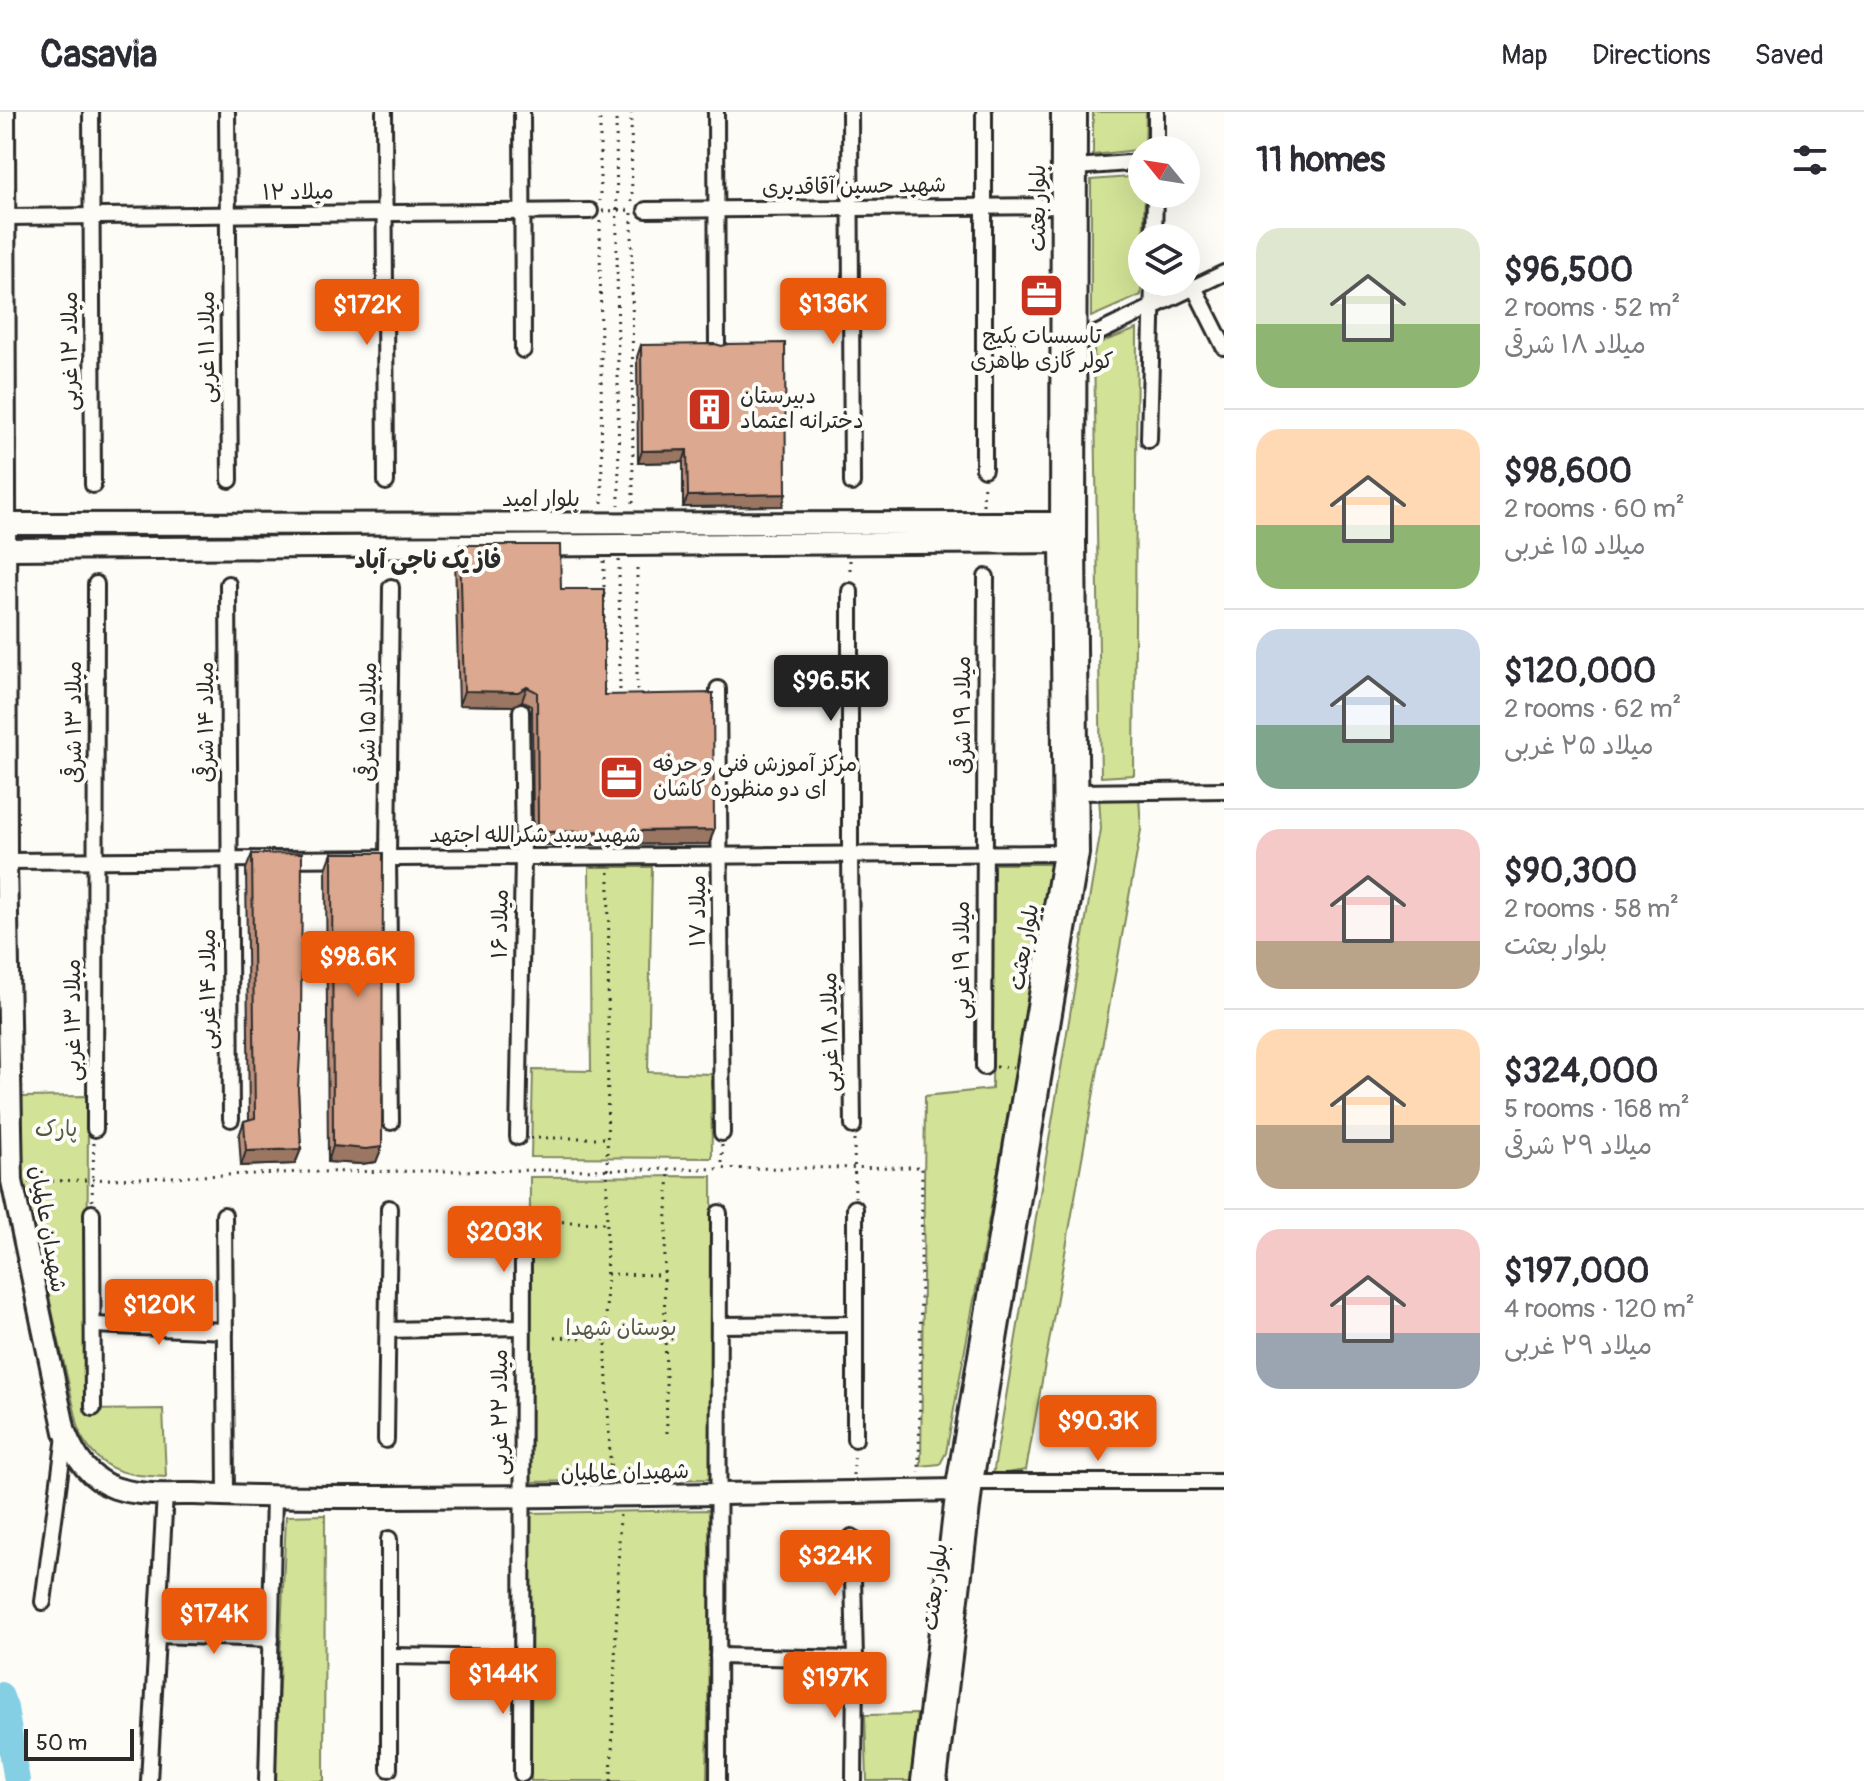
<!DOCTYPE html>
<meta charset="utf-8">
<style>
:root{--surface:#fff;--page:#f7f7f7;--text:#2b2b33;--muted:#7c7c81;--line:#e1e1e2;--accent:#ea580c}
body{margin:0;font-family:Pangolin,"Playpen Sans Arabic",sans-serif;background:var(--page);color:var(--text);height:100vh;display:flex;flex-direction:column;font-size:30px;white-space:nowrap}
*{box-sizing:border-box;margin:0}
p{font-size:26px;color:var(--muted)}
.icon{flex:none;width:44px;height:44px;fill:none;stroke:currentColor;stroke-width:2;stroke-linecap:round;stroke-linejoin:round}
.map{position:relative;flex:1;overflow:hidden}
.drawer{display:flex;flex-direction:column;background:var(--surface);width:640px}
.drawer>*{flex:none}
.needle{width:52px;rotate:300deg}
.controls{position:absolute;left:1128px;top:24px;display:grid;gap:16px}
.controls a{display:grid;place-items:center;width:72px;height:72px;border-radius:50%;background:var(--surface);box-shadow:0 8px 32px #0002;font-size:40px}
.scale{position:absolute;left:24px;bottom:20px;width:110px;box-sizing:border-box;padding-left:8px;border:4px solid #2b2b2b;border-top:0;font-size:22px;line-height:28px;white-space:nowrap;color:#2b2b2b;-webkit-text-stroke:6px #fdfcf7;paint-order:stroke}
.price{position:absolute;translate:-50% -68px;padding:0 18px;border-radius:8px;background:var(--accent);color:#fff;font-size:26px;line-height:52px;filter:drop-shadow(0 2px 4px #0008)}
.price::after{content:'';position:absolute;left:50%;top:48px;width:24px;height:18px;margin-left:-12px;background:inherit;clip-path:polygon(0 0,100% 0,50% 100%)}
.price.selected{background:#222;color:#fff}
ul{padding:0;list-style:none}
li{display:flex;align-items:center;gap:24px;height:200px;padding:0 32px}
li+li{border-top:2px solid var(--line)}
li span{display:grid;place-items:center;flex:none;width:224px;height:160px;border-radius:24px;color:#555}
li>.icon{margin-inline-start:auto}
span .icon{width:96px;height:96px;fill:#fffc;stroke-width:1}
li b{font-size:34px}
h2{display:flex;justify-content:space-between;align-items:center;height:96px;padding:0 32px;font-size:34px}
header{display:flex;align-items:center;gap:48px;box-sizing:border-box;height:112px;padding:0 40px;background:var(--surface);border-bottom:2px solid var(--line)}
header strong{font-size:38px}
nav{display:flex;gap:44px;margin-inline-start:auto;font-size:28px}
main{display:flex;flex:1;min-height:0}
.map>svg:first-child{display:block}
.green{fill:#d2e296;stroke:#7e8660;stroke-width:2}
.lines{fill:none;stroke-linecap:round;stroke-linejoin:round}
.river{stroke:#85cfe5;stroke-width:26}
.street-casing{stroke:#2b2b2b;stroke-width:20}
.secondary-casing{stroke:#2b2b2b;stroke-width:26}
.path{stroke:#2b2b2b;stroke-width:3;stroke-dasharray:2 6;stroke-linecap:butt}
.street{stroke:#fdfcf7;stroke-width:14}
.secondary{stroke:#fdfcf7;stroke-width:20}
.wall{fill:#bd907b;stroke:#2b2b2b;stroke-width:2}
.shaded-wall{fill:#9a7664;stroke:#2b2b2b;stroke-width:2}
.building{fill:#dca88f;stroke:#2b2b2b;stroke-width:2}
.labels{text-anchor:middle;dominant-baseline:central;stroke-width:8;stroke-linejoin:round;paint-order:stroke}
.street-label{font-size:22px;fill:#2b2b2b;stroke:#fdfcf7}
.poi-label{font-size:22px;fill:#2b2b2b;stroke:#fdfcf7;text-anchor:start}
.park-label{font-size:22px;fill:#555946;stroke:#fdfcf7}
.neighbourhood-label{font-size:24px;font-weight:bold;fill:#2b2b2b;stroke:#fdfcf7}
</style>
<header>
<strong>Casavia</strong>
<nav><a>Map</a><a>Directions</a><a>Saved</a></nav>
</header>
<main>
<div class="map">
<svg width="1224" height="1669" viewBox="0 0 1224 1669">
<rect width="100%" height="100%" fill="#fdfcf7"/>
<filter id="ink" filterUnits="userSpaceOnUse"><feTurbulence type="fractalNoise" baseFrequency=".0125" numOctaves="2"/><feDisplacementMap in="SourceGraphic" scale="16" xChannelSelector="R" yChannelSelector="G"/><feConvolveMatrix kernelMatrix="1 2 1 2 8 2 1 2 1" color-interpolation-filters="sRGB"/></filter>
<g filter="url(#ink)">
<g class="green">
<path d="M1093,0h53l-1,37 -52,6z"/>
<path d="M1142,64v18h3l-4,101 -50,22v-137z"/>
<path d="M1137,217l-3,446 -33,2 -7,-432z"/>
<path d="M1099,684h40l2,34 -115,640 -33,5 108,-646z"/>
<path d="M994,752h60l-108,589 -6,11 -19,2 4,-370 67,-7z"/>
<path d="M589,755h63l-4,205 63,2 1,84 -181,-1 2,-87 58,1z"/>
<path d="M88,984l-1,314 76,-1 3,68c-41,-2 -65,-4 -86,-43l-57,-251 -1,-86z"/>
<path d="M712,1064l1,303 -184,3 1,-305z"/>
<path d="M711,1398l-4,271h-176l-2,-268z"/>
<path d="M325,1403l-1,266h-49l11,-265z"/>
<path d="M917,1602l-6,67h-44l-2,-66z"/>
</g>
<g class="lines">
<path class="river" d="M0,1583l5,13 12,73"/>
<defs>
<g id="street">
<path d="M91,0l2,373"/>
<path d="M227,0l3,368"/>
<path d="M384,0l2,370"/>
<path d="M522,0l1,238"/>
<path d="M716,0l1,236"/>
<path d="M850,0l2,371"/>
<path d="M984,0v357"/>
<path d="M1156,38v-38"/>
<path d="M1076,55l66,-5"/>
<path d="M646,98l416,-4"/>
<path d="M6,105l584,-6"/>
<path d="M1154,126l1,-44"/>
<path d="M1194,175l30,60"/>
<path d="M1077,231l147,-70"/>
<path d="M1149,328l4,-158"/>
<path d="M228,472l3,535"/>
<path d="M391,475l-3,271 3,264"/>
<path d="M850,479v264l3,271"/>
<path d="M718,577l4,444"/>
<path d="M1078,680l146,-2"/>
<path d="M6,749l1058,-8"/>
<path d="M984,955l2,-490"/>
<path d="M95,1017l1,-545"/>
<path d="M518,1025l5,-280 -2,-146"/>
<path d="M855,1096v231"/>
<path d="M92,1101l1,195"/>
<path d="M224,1103l2,280"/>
<path d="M95,1213l130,6"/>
<path d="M719,1213l136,-1"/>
<path d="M388,1218l134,-3"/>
<path d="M386,1328l3,-232"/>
<path d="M972,1370h252"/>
<path d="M852,1425l3,122 -1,122"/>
<path d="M389,1427v230"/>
<path d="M43,1490l22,-166"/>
<path d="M158,1523l113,4"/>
<path d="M389,1544l132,2"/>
<path d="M718,1544l137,3"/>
<path d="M522,1662l1,-553"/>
<path d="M718,1668l1,-567"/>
<path d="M149,1669l16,-287"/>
<path d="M267,1669l7,-284"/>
</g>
<g id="secondary">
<path d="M4,0l2,749 6,320 53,251c10,25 24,47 50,56 24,8 54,6 79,6 50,2 100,3 151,3 204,0 408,-3 611,-7"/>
<path d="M6,412l1066,-1"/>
<path d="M7,437l1068,-7"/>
<path d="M922,1669l36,-301 106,-627 -3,-311 1,-430"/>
<path d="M936,1669l36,-299 106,-629 -3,-311 1,-430"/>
</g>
</defs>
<use href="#street" class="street-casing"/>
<use href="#secondary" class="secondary-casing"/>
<g class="path">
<path d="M600,0v89"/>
<path d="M616,0l3,393"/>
<path d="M631,0l1,93"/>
<path d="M602,99l32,-1"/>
<path d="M632,101l1,292"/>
<path d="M600,109l2,284"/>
<path d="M983,393l1,-24"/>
<path d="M619,448l1,137"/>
<path d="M850,448v16"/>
<path d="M604,449v136"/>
<path d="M637,586v-136"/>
<path d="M609,760l-3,485 5,123"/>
<path d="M996,955h17"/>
<path d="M530,1026h79"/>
<path d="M854,1028l1,57"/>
<path d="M722,1033v24"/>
<path d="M28,1070l281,-10 613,-5 -3,306"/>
<path d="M92,1089l2,-60"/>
<path d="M538,1109l68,2"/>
<path d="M607,1162l56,1"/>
<path d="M555,1225l51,2"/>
<path d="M667,1321l-3,-158 5,-106"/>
<path d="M853,1363l2,-24"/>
<path d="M611,1669l9,-268"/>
</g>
<use href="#street" class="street"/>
<use href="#secondary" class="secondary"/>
</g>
<g class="wall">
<path d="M641,233l141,161 -99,1v-45l-45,1 -1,-106z"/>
<path d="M460,433l101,44 43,106 105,149 -176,1 -1,-139 -10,-5 -9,5 -54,-1 -4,-146z"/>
<path d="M332,741l50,294 -6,15 -15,2 -33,-2 -2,-293z"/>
<path d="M252,742l46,235 3,60 -6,15 -54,2 -2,-30 5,-15 5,-1 -3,-251z"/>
</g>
<g class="shaded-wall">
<path d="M687,338l-4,12 -45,1 4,-12z"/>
<path d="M786,382l-4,12 -99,1 5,-11z"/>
<path d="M527,575l-5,14 -9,5 -54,-1 5,-14z"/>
<path d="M714,718l-5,14 -176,1 5,-13z"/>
<path d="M333,1034l49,1 -6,15 -15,2 -33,-2z"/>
<path d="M301,1037l-6,15 -54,2 5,-15z"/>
</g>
<g class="building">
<path d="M785,231l1,151 -98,2 -1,-46 -45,1 -1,-106 74,-1 7,2 6,-2z"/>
<path d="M460,433h100l1,44h43v106l109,-2 1,137 -176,2 -1,-140 -10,-5 -9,5 -54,-1z"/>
<path d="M302,741l-1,186 -3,50 3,60 -55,2 -2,-30 11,-3 -3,-264z"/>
<path d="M332,741h51l-1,294 -16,2 -33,-3z"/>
</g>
</g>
<defs>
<symbol id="office-square" viewBox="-11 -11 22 22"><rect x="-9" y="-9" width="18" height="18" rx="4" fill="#c8321e" stroke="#fdfcf7"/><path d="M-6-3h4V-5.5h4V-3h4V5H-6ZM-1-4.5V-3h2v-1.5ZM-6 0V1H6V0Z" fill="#fff"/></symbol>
<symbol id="building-square" viewBox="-11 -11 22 22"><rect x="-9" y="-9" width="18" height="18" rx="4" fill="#c8321e" stroke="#fdfcf7"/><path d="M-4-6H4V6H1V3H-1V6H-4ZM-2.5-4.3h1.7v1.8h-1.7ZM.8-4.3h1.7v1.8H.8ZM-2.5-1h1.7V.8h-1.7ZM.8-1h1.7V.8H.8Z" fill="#fff"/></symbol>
</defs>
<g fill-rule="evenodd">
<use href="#office-square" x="1016" y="158" width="51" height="51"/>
<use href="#building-square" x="684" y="272" width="51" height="51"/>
<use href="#office-square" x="596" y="640" width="51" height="51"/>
</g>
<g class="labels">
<g class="street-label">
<text transform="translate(854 74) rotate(-1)">شهید حسین آقاقدیری</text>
<text transform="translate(298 80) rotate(-1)">میلاد ۱۲</text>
<text transform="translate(1038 96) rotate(-90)">بلوار بعثت</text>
<text transform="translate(207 235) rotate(-90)">میلاد ۱۱ غربی</text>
<text transform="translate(70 239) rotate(-90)">میلاد ۱۲ غربی</text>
<text x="541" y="387">بلوار امید</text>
<text transform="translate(963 603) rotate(-90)">میلاد ۱۹ شرقی</text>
<text transform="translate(74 610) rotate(-90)">میلاد ۱۳ شرقی</text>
<text transform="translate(206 610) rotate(-90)">میلاد ۱۴ شرقی</text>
<text transform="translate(368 610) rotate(-89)">میلاد ۱۵ شرقی</text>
<text x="535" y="723">شهید سید شکرالله اجتهد</text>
<text transform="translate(698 799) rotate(-90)">میلاد ۱۷</text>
<text transform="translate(500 812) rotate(-89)">میلاد ۱۶</text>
<text transform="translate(1024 835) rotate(-80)">بلوار بعثت</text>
<text transform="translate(962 848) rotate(-90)">میلاد ۱۹ غربی</text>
<text transform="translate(208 877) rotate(-90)">میلاد ۱۴ غربی</text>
<text transform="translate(73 908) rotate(-90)">میلاد ۱۳ غربی</text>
<text transform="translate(830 920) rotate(-91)">میلاد ۱۸ غربی</text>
<text transform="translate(48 1117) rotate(80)">شهیدان عالمیان</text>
<text transform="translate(500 1300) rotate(-90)">میلاد ۲۲ غربی</text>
<text transform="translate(625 1360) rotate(-1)">شهیدان عالمیان</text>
<text transform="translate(935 1475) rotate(-83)">بلوار بعثت</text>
</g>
<g class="poi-label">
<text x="1042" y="224" text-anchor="middle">تاسیسات پکیج<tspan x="1042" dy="25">کولر گازی طاهری</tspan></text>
<text x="740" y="284">دبیرستان<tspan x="740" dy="25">دخترانه اعتماد</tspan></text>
<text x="653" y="652">مرکز آموزش فنی و حرفه<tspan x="653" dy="25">ای دو منظوره کاشان</tspan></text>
</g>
<g class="park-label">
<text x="56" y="1017">پارک</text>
<text x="621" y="1216">بوستان شهدا</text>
</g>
<g class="neighbourhood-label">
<text x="428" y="448">فاز یک ناجی آباد</text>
</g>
</g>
</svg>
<div class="controls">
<a><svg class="needle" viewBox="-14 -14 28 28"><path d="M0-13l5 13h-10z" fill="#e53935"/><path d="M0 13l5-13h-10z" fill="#7c7c81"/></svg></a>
<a><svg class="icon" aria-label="layers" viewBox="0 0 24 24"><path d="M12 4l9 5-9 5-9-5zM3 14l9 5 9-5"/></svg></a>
</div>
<div class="scale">50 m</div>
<b class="price" style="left:833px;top:234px">$136K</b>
<b class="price" style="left:367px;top:235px">$172K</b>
<b class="price selected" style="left:831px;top:611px">$96.5K</b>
<b class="price" style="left:358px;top:887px">$98.6K</b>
<b class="price" style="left:504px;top:1162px">$203K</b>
<b class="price" style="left:159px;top:1235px">$120K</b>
<b class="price" style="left:1098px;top:1351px">$90.3K</b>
<b class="price" style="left:835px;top:1486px">$324K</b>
<b class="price" style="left:214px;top:1544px">$174K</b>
<b class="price" style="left:503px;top:1604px">$144K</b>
<b class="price" style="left:835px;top:1608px">$197K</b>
</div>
<section class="drawer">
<h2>11 homes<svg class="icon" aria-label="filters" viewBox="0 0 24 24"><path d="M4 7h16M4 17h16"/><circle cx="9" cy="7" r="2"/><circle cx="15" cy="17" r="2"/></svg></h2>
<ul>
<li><span style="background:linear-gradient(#dfe7d0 60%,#8fb573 0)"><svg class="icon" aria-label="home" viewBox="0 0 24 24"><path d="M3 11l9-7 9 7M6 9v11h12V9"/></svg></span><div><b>$96,500</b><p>2 rooms · 52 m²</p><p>میلاد ۱۸ شرقی</p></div></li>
<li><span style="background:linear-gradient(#ffd9b3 60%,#8fb573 0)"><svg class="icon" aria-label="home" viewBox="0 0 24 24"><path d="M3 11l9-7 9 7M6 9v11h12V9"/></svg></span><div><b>$98,600</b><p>2 rooms · 60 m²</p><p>میلاد ۱۵ غربی</p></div></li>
<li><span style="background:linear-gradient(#c9d6e8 60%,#7fa58c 0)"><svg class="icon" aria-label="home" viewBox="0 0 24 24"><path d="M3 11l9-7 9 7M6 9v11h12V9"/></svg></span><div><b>$120,000</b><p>2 rooms · 62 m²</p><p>میلاد ۲۵ غربی</p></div></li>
<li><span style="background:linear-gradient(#f6c9c9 70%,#b9a48a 0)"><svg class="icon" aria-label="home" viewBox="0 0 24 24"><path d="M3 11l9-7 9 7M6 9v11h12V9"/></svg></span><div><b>$90,300</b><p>2 rooms · 58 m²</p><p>بلوار بعثت</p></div></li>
<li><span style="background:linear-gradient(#ffd9b3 60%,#b9a48a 0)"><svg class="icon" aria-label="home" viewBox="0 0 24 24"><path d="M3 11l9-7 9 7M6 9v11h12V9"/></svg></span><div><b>$324,000</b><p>5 rooms · 168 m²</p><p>میلاد ۲۹ شرقی</p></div></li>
<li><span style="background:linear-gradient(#f6c9c9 65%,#9aa5b1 0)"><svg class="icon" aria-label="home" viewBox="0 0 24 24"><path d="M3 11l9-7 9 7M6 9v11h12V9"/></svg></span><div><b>$197,000</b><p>4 rooms · 120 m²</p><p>میلاد ۲۹ غربی</p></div></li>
</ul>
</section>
</main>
